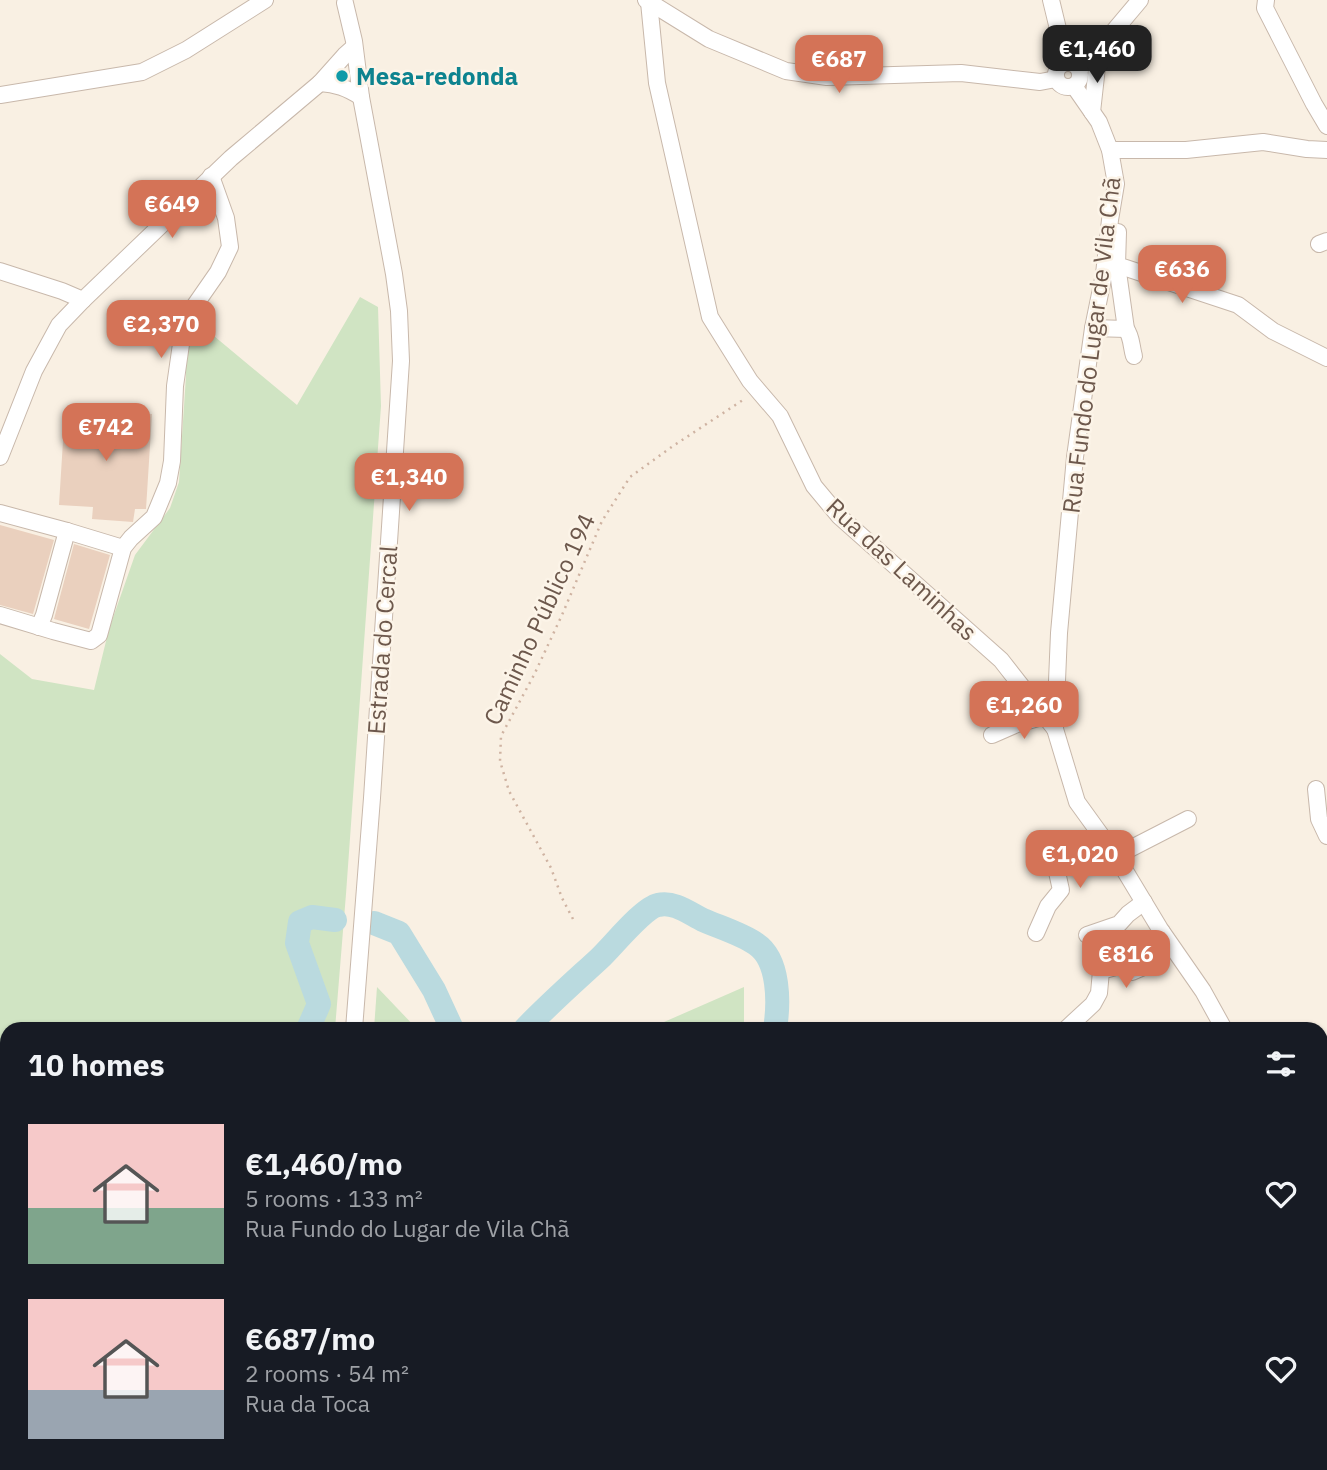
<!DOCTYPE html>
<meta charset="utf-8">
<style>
:root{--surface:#171b24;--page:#20242c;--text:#f1f3f6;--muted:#9ea1a6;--accent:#d47357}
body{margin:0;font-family:"IBM Plex Sans",sans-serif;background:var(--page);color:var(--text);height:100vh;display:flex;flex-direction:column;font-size:26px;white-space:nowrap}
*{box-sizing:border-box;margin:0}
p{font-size:23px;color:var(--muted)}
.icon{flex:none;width:38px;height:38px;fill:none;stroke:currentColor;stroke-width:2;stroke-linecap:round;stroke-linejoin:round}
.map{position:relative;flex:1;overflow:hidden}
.drawer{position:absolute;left:0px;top:1022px;width:1328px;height:448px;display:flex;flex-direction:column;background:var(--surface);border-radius:21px 21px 0 0;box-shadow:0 2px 5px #0004}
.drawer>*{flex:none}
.price{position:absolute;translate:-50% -60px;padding:0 16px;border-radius:14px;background:var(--accent);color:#fff;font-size:23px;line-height:46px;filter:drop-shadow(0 2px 4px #0008)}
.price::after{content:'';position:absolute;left:50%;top:42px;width:21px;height:16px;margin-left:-10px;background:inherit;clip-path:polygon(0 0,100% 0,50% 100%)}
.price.on{background:#222;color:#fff}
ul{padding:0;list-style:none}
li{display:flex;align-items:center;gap:21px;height:175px;padding:0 28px}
li span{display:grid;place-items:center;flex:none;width:196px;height:140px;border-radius:0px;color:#555}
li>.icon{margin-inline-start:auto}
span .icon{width:84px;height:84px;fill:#fffc;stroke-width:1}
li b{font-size:30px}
h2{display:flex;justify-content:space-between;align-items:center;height:84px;padding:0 28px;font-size:30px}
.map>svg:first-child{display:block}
.green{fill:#d0e4c3}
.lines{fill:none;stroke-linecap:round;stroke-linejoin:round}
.stream{stroke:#a2c8cf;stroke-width:4.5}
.river{stroke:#badadf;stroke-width:24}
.building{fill:#ead0be}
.minor-casing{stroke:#c8b8ab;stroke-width:18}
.path{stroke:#cfb3a2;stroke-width:2.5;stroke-dasharray:2 5;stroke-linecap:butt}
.minor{stroke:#fff;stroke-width:16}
.culture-dot{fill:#0f9aa8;stroke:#fcf4e8;stroke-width:2.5}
.labels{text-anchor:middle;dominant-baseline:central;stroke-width:5;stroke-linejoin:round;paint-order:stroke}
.culture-label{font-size:24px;font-weight:bold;fill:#0d838f;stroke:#fcf4e8;text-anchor:start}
.street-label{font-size:24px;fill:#6d584c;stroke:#fcf4e8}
</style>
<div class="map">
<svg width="1327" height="1470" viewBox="0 0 1327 1470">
<rect width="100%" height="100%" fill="#f9f0e3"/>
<g class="green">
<path d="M360,297l18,10 3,99 -35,488 -11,135h-328v203l-7,-3v-575l32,25 62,11 15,-61 26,-74 35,-47 9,-26 7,-106v-38l10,-17 101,84z"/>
<path d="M377,987l40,42h-43z"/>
<path d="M744,987v42h-96z"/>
<path d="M339,1463h556l3,7h-559z"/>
</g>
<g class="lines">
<path class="stream" d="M988,1470l1,-7"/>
<g class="river">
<path d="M374,923l25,10 35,57 18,39"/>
<path d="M308,1029l11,-25 -22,-61 3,-21 12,-5 23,3"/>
<path d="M525,1029c24,-25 49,-47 74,-70 13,-12 44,-51 59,-54 16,-4 31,8 45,15 16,7 39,14 53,24 24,16 23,60 19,85"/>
<path d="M1321,1324l6,-2"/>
<path d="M0,1344l7,4"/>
</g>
</g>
<g class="building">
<path d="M65,409l87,5 -6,95h-11l-2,13 -41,-3 1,-12 -34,-2z"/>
<path d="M0,525l54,15 -21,74 -33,-9z"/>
<path d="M74,544l36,11 -21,74 -35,-10z"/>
</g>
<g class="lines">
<defs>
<g id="minor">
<path d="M646,0l63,39 77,32 41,6 134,-4 79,9 16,-3"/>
<path d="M1051,0l15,62"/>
<path d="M1266,0l-1,8 49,96 13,22"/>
<path d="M649,2l8,81 53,234 40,64 30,35 34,70 25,30 162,144 54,69"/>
<path d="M345,3l9,38 7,56 33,177 5,37 2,50 -29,437 -18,231"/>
<path d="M354,47l-9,8 -25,28c16,1 27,5 41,14"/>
<circle cx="1068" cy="75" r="12"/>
<path d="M1079,69l24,-25 37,-44"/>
<path d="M1074,86l25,36 11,28 6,34 -6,36 -6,54 -11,54 -18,129 -16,176 -4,96 22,73 39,54 44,73 43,62 21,38"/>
<path d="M0,95l142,-23 44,-22 79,-50"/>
<path d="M1092,112l5,-45 5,-9 1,-14"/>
<path d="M1110,150h76l77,-8 44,7 20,1"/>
<path d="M1118,232l-1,33 121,40 35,26 54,27"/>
<path d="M1319,244l8,-3"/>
<path d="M0,271l62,20 21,9 148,-142 89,-75"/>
<path d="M1093,328l33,1 -9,-64"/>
<path d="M1126,329c6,8 5,17 8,27"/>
<path d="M0,457l34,-86 25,-46 24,-25"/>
<path d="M0,513l67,18 -23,84 -5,12"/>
<path d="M67,531l56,17"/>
<path d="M0,615l53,16 38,10 8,-6 24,-87 8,-10 23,-21 14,-34 4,-22 3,-75 8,-56 10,-22 25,-36 12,-25 -4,-29 -15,-42"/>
<path d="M992,735l25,-11 28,-8"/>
<path d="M1316,789l3,30 8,17"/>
<path d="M1116,856l72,-37"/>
<path d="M1036,933l12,-27 13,-16 -6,-27c19,-3 34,-10 50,-22"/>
<path d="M1087,935l32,-11 9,-10 16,-12"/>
<path d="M1066,1029l27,-25 6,-11 2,-22 18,-5 13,6 21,-9 -1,-15 10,-16"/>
<path d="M1321,1082l6,-1"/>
<path d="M1321,1255l6,15"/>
<path d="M1321,1430l6,-8"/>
<path d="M321,1470v-7"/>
<path d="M1292,1470l5,-7"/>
</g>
</defs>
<use href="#minor" class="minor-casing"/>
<path class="path" d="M573,919l-11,-21 -11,-30 -42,-77 -9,-30 1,-25 33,-61 28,-60 40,-94 28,-44 43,-31 73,-48"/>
<use href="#minor" class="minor"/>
</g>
<circle class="culture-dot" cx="342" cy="76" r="7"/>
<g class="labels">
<g class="culture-label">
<text x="356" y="76">Mesa-redonda</text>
</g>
<g class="street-label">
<text transform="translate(1091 345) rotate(-83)">Rua Fundo do Lugar de Vila Chã</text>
<text transform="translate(902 569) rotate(43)">Rua das Laminhas</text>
<text transform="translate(539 619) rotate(-65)">Caminho Público 194</text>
<text transform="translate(382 640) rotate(-86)">Estrada do Cercal</text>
</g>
</g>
</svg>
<b class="price on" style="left:1097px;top:85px">€1,460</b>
<b class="price" style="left:839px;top:95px">€687</b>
<b class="price" style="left:172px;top:240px">€649</b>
<b class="price" style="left:1182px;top:305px">€636</b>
<b class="price" style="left:161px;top:360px">€2,370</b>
<b class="price" style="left:106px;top:463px">€742</b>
<b class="price" style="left:409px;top:513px">€1,340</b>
<b class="price" style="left:1024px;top:741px">€1,260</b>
<b class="price" style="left:1080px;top:890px">€1,020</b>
<b class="price" style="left:1126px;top:990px">€816</b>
<section class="drawer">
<h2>10 homes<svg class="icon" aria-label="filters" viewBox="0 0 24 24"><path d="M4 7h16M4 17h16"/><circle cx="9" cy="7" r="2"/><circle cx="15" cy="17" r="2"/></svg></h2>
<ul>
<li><span style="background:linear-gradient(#f6c9c9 60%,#7fa58c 0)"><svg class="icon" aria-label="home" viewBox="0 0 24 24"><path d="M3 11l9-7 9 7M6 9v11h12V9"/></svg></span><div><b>€1,460/mo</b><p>5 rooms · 133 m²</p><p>Rua Fundo do Lugar de Vila Chã</p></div><svg class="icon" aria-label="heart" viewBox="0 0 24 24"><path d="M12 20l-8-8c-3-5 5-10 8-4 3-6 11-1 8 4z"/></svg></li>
<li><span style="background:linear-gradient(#f6c9c9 65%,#9aa5b1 0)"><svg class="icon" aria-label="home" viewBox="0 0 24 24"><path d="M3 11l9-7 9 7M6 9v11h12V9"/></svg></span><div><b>€687/mo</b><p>2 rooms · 54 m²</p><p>Rua da Toca</p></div><svg class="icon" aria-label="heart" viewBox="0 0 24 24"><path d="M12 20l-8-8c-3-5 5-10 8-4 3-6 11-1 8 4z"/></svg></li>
</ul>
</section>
</div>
